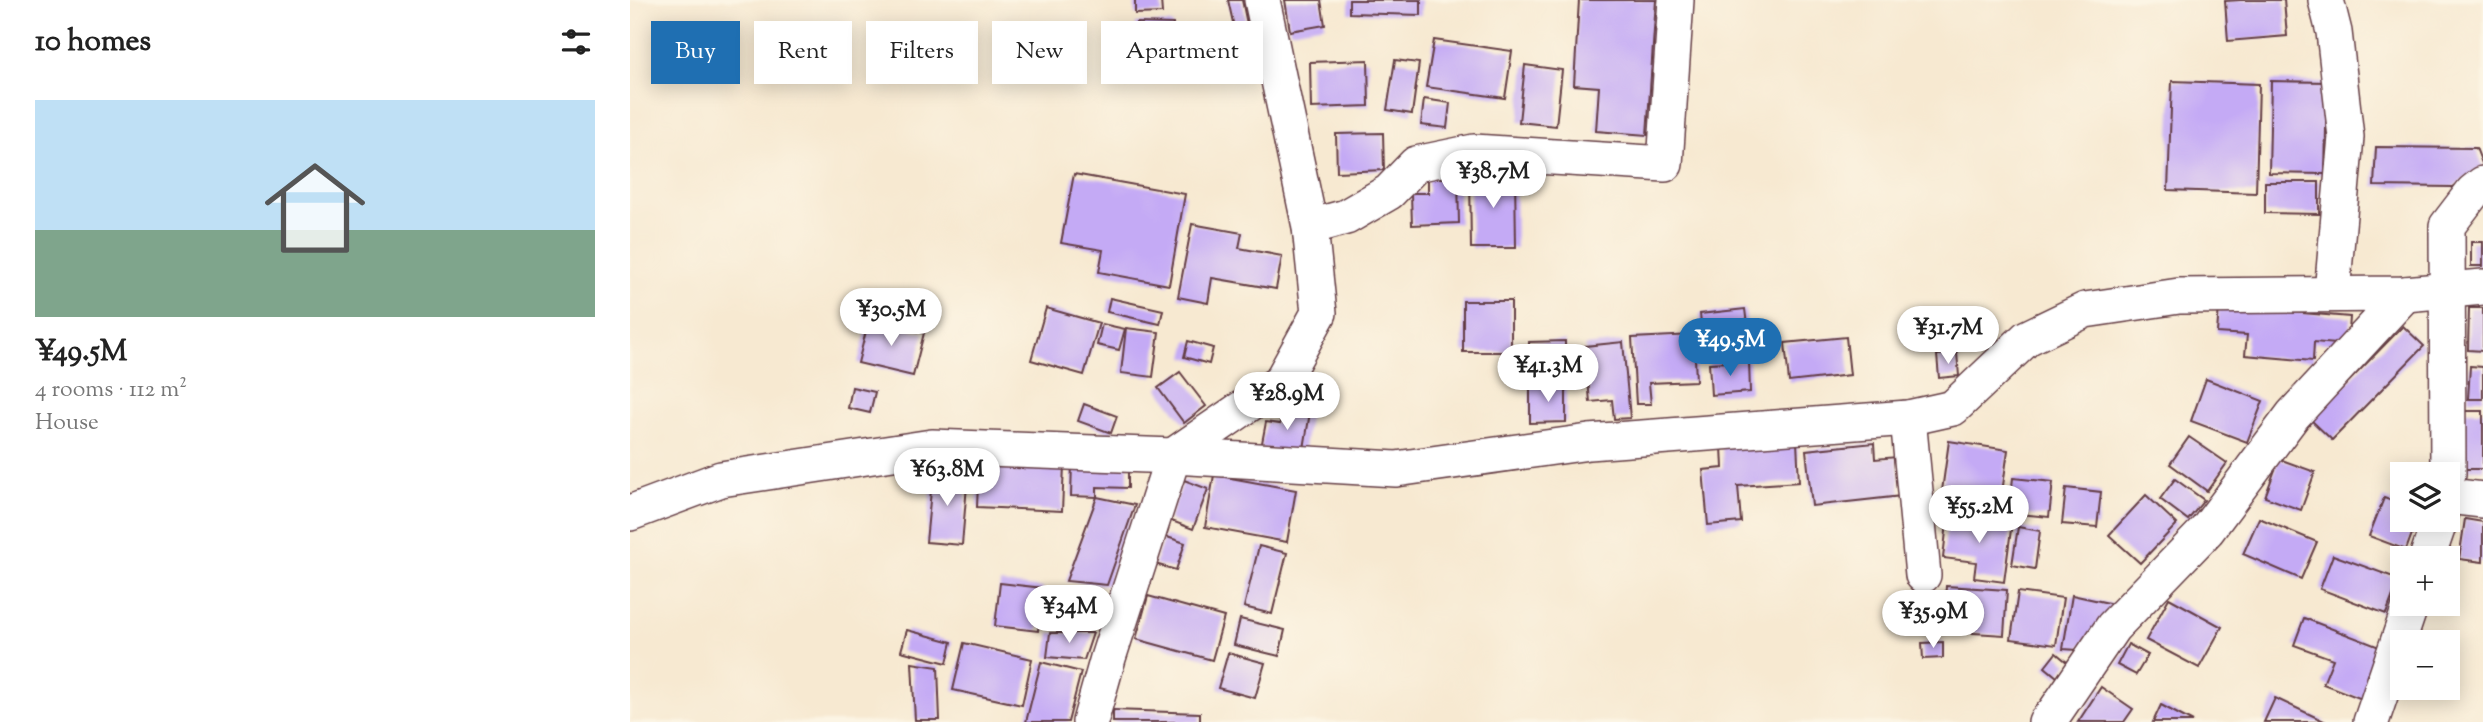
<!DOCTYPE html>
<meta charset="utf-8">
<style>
:root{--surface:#fff;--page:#f2f2f2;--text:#222;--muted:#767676;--accent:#1f6fb2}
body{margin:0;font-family:"Sorts Mill Goudy",serif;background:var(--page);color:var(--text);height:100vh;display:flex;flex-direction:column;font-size:26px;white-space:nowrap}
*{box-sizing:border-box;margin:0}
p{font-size:23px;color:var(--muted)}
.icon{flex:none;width:38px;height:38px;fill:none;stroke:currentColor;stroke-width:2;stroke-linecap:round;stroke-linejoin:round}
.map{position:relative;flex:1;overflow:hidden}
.sheet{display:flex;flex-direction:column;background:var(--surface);width:630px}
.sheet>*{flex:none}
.hud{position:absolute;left:21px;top:21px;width:665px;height:63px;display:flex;gap:14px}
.controls{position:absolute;left:1760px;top:462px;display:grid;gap:14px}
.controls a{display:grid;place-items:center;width:70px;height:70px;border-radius:0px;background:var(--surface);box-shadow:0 4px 18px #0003;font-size:35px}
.price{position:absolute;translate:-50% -60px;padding:0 16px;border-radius:24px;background:#fff;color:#222;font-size:23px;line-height:46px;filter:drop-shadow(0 2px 4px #0008)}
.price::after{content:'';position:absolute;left:50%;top:42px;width:21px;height:16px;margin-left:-10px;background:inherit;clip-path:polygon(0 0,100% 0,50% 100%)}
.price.current{background:var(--accent);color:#fff}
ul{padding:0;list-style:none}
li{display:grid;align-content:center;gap:14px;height:371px;padding:0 35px}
li span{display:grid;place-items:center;height:217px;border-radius:0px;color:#555}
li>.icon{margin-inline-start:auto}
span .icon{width:126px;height:126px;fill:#fffc;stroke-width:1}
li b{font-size:30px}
h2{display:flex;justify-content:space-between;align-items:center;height:84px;padding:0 35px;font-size:30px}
.chip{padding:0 24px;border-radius:0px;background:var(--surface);box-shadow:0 4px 18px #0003;font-size:24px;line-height:63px}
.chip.current{background:var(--accent);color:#fff}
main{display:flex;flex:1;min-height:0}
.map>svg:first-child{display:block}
.building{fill:#c4aaf5}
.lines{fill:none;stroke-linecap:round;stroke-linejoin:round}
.minor-casing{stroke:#643d44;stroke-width:38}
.minor{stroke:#fff;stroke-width:35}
</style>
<main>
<section class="sheet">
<h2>10 homes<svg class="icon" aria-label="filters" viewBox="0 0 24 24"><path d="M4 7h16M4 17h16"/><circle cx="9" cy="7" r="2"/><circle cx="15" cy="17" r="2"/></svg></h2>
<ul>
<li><span style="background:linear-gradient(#bfe0f5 60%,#7fa58c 0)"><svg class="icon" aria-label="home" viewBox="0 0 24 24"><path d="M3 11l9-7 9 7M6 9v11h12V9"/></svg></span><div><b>¥49.5M</b><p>4 rooms · 112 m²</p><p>House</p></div></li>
</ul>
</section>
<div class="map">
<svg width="1853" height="722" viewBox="0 0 1853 722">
<rect width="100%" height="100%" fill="#fcf5e5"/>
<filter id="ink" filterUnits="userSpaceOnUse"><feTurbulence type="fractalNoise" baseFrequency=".0143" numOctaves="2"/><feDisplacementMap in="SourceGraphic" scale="14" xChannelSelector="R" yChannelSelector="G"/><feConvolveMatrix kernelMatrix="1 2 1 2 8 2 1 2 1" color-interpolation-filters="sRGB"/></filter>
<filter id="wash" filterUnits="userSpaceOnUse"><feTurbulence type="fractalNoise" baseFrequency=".00686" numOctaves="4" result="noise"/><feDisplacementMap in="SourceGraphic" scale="28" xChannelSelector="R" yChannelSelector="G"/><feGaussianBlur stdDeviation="1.57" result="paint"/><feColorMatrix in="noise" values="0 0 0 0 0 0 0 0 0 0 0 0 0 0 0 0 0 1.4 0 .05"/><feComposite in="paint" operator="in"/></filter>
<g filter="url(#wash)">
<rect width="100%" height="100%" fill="#f7e9d1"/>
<g id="blocks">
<g class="building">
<path d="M505,0h26l1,13 -27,1z"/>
<path d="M598,0h14l5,24 -13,3z"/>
<path d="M655,0h36l4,25 -35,6z"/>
<path d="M719,0h72v15l-72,-2z"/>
<path d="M949,0h77l-9,135 -51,-4 3,-44 -25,-2z"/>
<path d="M1610,0h44l3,36 -59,5 -3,-40z"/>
<path d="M506,23l37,1 -1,23 -37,-1z"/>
<path d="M598,40l7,20 -26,7 -6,-19z"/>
<path d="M804,40l78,11 -7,47 -79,-11z"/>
<path d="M738,60l1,46 -58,2 -1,-46z"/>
<path d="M765,60l24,3 -7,51 -25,-4z"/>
<path d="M895,65l37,5 -6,56 -37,-4z"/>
<path d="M1542,81l87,3 -3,109 -88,-3z"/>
<path d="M1641,81l56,1 -2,92 -56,-1z"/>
<path d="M794,99l26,4 -3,25 -26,-3z"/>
<path d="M753,133l1,37 -47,2 -1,-38z"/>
<path d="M1746,147l100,1 7,18 -30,21 -79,-1z"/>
<path d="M840,173h45l1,75h-45z"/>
<path d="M444,174l111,20 -16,91 -70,-13 4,-22 -42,-7z"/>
<path d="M798,178h30l1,45 -47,2 -1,-32h17z"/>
<path d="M1635,182h54v32l-54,-1z"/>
<path d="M562,224l50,9 -3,15 43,8 -6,33 -64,-11 -4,25 -30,-6z"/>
<rect x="1841" y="242" width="12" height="24"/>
<path d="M480,298l53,12 -3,14 -53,-12z"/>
<rect x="833" y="301" width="48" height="51"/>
<path d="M1589,306l131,11 -2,28 -34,-3 -1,19 -68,-6 2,-20 -30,-2z"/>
<path d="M416,308l53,15 -15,52 -53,-15z"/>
<path d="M1839,308h14v43l-15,-1z"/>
<path d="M1115,309l5,40 -45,6 -5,-41z"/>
<path d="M239,319l55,14 -11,43 -55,-13z"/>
<path d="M472,324l23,5 -6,21 -22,-5z"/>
<path d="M1773,326l21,20 -92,94 -21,-20z"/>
<path d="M496,328l33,4 -6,45 -32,-4z"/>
<path d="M1064,335l2,46 -47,2 2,21h-15l-4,-66z"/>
<path d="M1216,337l4,38 -61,7 -4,-39z"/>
<path d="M558,341l25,7 -4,16 -25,-7z"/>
<path d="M935,341v37h-36v-36z"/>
<path d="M993,342l7,76 -16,1 -2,-19 -22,2 -5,-56z"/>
<path d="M1327,353l2,23 -20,2 -2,-23z"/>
<path d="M1119,361l1,31 -39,3 -2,-32z"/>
<path d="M1840,366l13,1v32h-15z"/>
<path d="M550,372l26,34 -22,17 -26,-35z"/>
<path d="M1576,379l57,22 -16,41 -56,-21z"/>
<path d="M900,386h36v36l-36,1z"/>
<path d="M222,387l23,5 -5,21 -22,-5z"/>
<path d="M454,404l33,12 -6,17 -33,-12z"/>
<path d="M652,407l28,5 -7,43 -42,-7 5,-26 14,2z"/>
<path d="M1834,411h19v58h-18z"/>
<path d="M1559,437l38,26 -20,28 -37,-27z"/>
<path d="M1319,441l59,9 -8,57 -59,-9z"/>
<path d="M1167,442l2,40 -61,4 3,36 -33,3 -5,-55 20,-2 -1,-22z"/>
<path d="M1244,443l1,16 22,-2 4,39 -89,10 -6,-56z"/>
<path d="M1649,459l36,13 -14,38 -36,-13z"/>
<path d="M349,461l85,4 -2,46 -85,-4z"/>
<path d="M442,463l56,1v24l-31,-1v10l-26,-1z"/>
<path d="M303,470l35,3 -6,72 -36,-3z"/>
<path d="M584,475l82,15 -9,52 -82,-15z"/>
<path d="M1383,478l40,4 -4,35 -40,-4z"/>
<path d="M1545,479l29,21 -16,20 -28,-21z"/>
<path d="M554,480l24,9 -15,40 -24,-9z"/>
<path d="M1436,488l35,4 -4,35 -35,-3z"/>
<path d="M1516,495l31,29 -37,39 -31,-28z"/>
<path d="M467,497l38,8 -28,80 -41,-4z"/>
<path d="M1754,498l19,7v15h14l-11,30 -37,-14z"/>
<path d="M1318,514l64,8 -8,60 -30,-4 2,-16 -33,-4z"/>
<path d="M1629,518l58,24 -16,37 -58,-25z"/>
<path d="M1835,519l18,3v40l-24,-3z"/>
<path d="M1388,527l22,4 -5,38 -23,-4z"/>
<path d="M534,536l21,7 -9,27 -21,-6z"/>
<path d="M629,546l28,7 -15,61 -28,-7z"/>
<path d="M1703,555l66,24 -13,35 -66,-25z"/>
<path d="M370,583l43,5 -5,43 -43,-5z"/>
<path d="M1316,586l61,4 -3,45 -61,-4z"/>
<path d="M421,591l41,1 -1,34h-41z"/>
<path d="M1388,592l45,6 -7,47 -45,-6z"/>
<path d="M1442,595l41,9 -35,46 -15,-1z"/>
<path d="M518,596l76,21 -12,43 -76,-21z"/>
<path d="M1539,598l53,29 -23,41 -53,-28z"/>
<path d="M1674,618l78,30 -20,51 -39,-15 10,-25 -39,-14z"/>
<path d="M610,619l45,11 -6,26 -45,-11z"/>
<path d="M277,630l45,12 -5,21 -46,-12z"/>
<path d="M420,633h43l-9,27 -37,-3z"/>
<path d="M1313,642v16l-20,1 -1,-16z"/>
<path d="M334,643l68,16 -10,46 -69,-15z"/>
<path d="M1498,644l20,11 -12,20 -19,-10z"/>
<path d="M598,653l37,10 -10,35 -37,-10z"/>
<path d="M1426,653l12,10 -11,14 -12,-10z"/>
<path d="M411,662l40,10 -13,50h-42z"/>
<path d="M282,663l26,4 2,53h-25z"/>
<path d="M1471,687l32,22 -9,13h-46z"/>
<path d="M1645,698l51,24h-62z"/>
<path d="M1531,705l32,17h-40z"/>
<path d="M483,710l87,3v9h-87z"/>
</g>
</g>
</g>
<g filter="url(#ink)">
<use href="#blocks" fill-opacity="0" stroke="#643d44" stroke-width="2"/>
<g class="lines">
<defs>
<g id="minor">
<path d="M1696,0l8,32 12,105 -14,156"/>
<path d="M680,227l36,-10 43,-25 27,-28 58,-12 191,12 11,-164"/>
<path d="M1278,418l15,157"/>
<path d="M1818,474l-1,-248 26,-34 10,-8"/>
<path d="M1818,496l35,4"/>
<path d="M0,513l91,-34 211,-32 241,9 223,13 193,-27 319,-24 45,-10 74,-70 58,-28 94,-14 226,-2 78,-7"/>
<path d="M1797,558l13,-38"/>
<path d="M460,722l18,-64 65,-202 108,-74 38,-69 -9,-86 -48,-227"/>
<path d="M1416,722l9,-10 58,-85 94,-97 86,-115 112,-121"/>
<path d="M1741,722l40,-118"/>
</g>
</defs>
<use href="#minor" class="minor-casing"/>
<use href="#minor" class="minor"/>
</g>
</g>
</svg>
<div class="controls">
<a><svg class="icon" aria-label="layers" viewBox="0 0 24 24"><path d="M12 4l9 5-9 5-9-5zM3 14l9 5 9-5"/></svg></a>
<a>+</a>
<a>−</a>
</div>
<b class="price" style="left:863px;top:210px">¥38.7M</b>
<b class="price" style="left:261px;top:348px">¥30.5M</b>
<b class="price" style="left:1318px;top:366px">¥31.7M</b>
<b class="price current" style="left:1100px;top:378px">¥49.5M</b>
<b class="price" style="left:918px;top:404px">¥41.3M</b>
<b class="price" style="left:657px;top:432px">¥28.9M</b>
<b class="price" style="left:317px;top:508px">¥63.8M</b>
<b class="price" style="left:1349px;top:545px">¥55.2M</b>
<b class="price" style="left:439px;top:645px">¥34M</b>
<b class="price" style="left:1303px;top:650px">¥35.9M</b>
<div class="hud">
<a class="chip current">Buy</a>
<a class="chip">Rent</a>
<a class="chip">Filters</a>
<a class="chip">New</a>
<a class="chip">Apartment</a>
</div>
</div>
</main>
